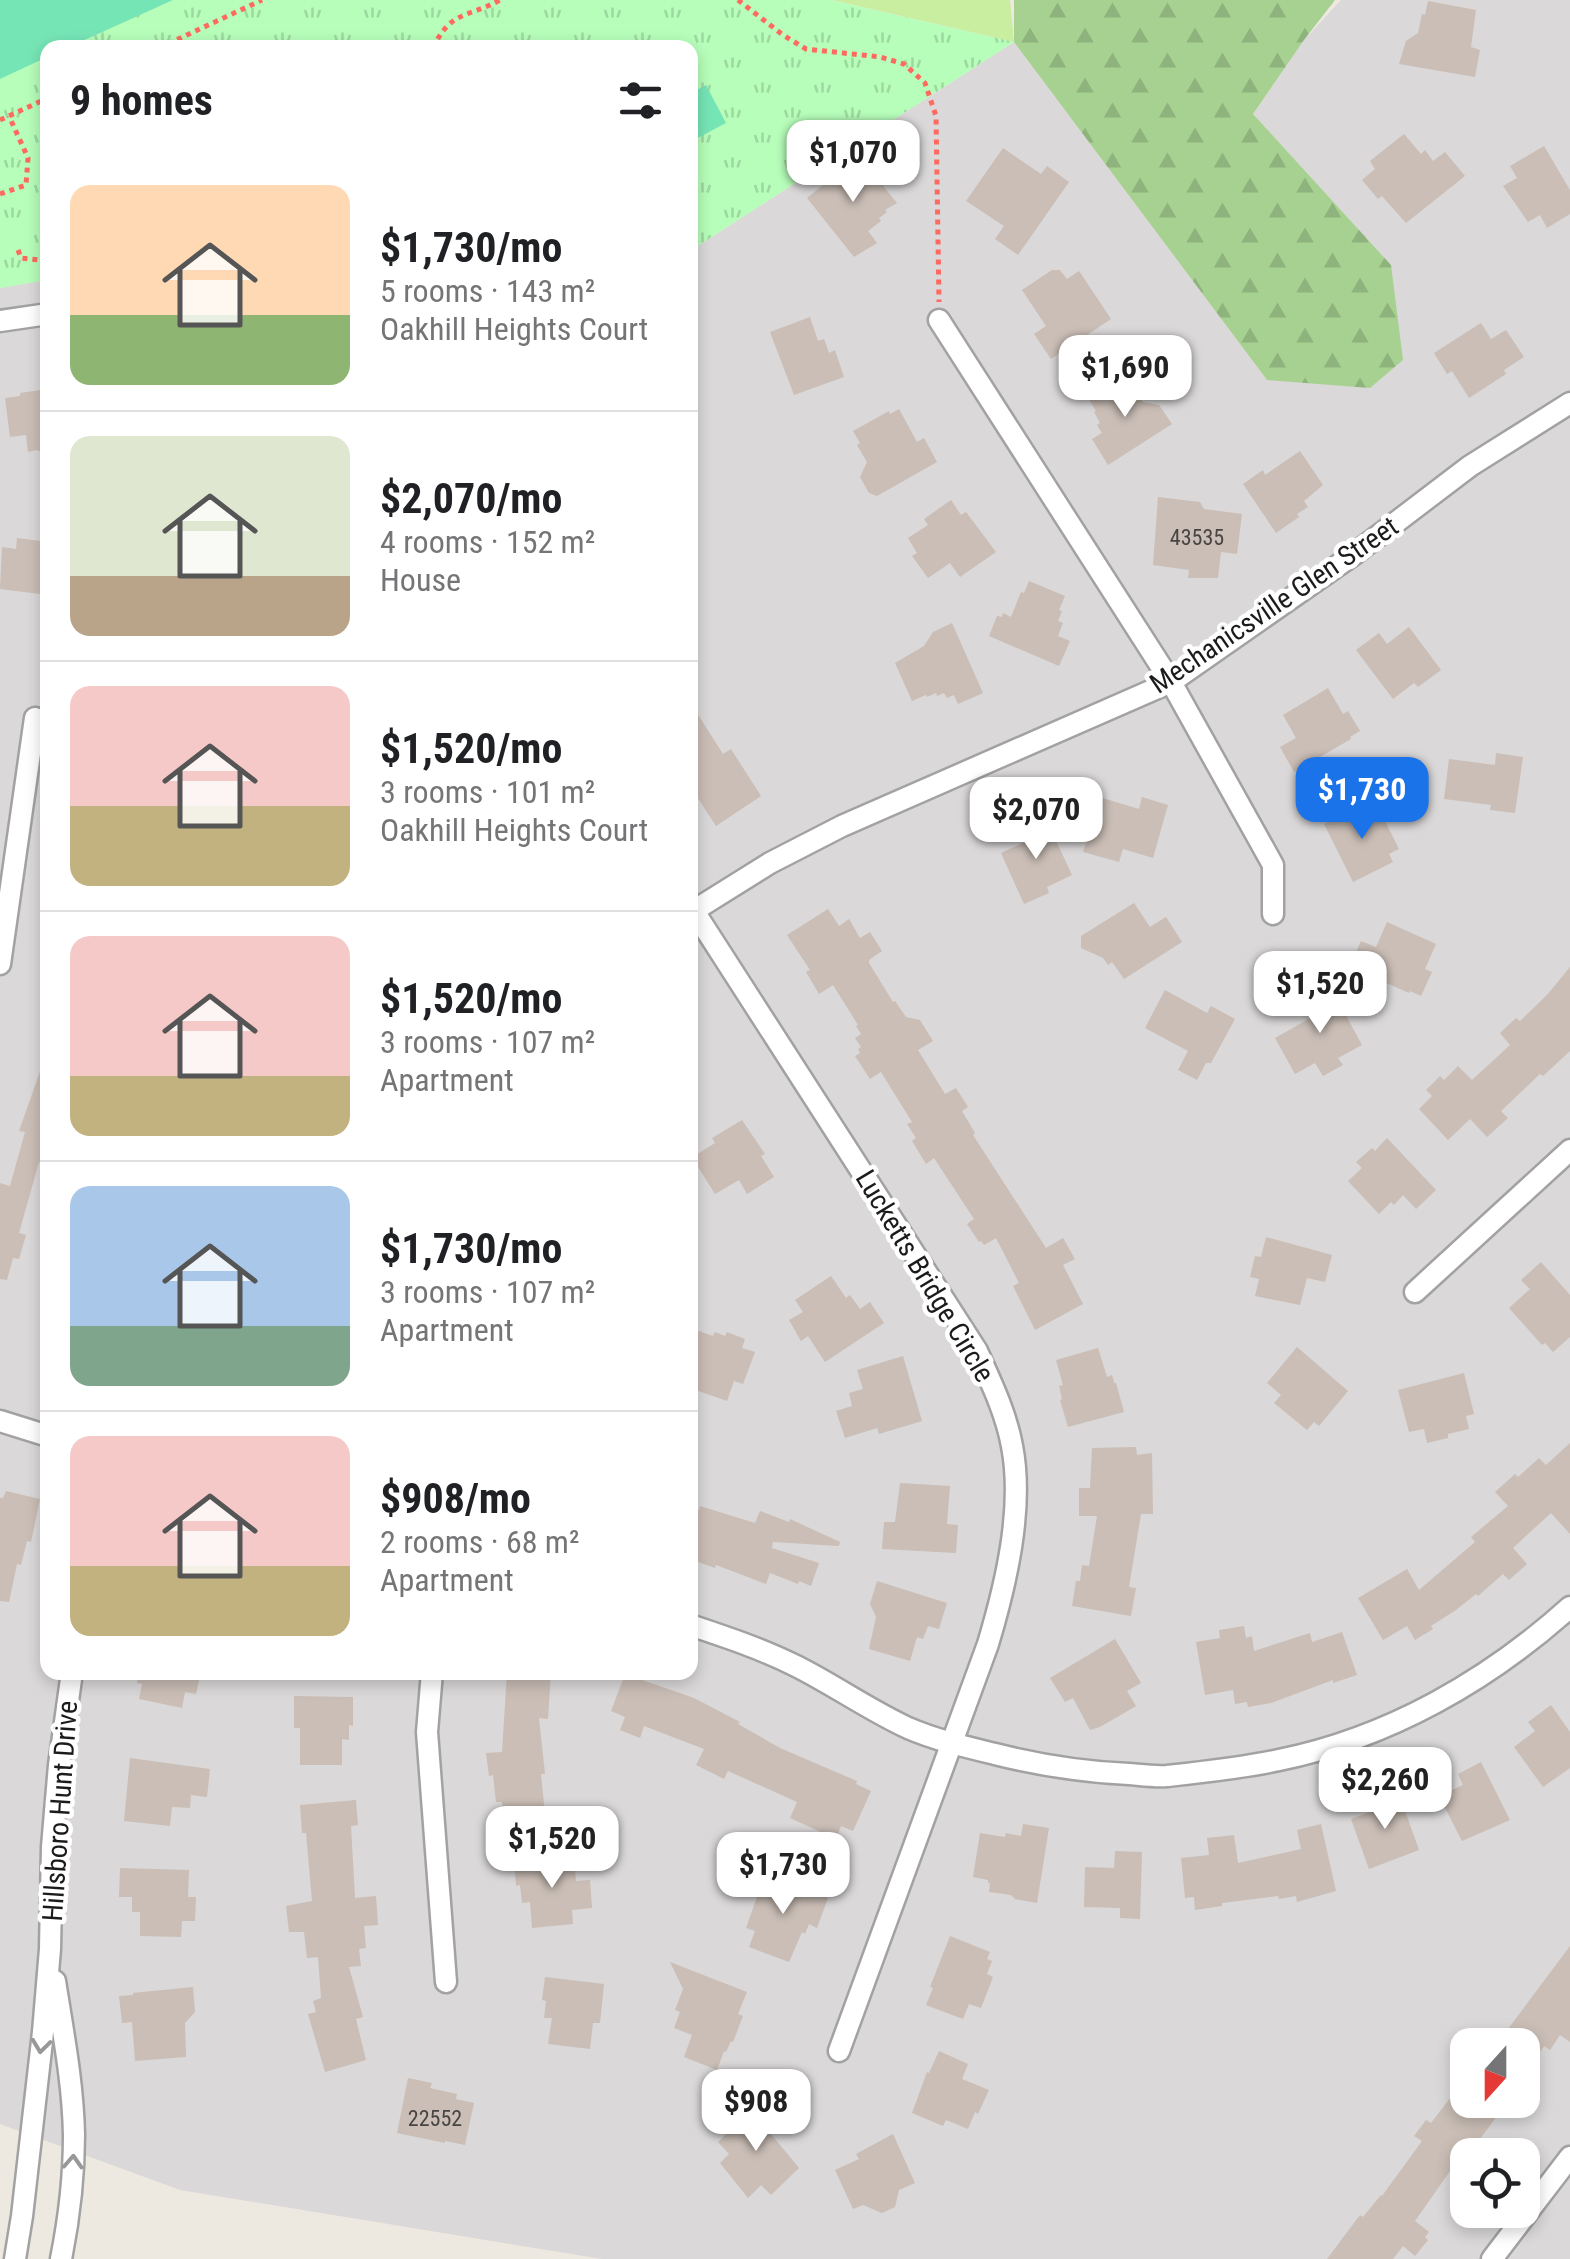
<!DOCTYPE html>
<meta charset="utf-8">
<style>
:root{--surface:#fff;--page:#f6f6f6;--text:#202124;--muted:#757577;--line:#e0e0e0;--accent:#1a73e8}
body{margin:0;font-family:"Roboto Condensed",sans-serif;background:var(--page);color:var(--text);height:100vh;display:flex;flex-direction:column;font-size:38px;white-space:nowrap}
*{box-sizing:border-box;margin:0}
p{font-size:32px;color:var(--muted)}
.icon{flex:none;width:55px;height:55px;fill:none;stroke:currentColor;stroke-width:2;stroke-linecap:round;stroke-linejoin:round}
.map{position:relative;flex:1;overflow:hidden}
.drawer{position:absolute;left:40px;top:40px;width:658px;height:1640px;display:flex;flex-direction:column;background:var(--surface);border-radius:20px;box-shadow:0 5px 15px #0003}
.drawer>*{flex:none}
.needle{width:65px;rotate:201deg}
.buttons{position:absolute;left:1450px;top:2028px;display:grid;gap:20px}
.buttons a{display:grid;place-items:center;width:90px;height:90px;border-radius:20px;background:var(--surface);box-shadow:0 5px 15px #0003;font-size:50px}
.price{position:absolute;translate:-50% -85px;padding:0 22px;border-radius:20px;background:#fff;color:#222;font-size:32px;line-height:65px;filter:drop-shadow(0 2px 5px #0008)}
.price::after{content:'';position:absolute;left:50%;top:60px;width:30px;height:22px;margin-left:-15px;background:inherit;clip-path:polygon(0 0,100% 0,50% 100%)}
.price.current{background:var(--accent);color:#fff}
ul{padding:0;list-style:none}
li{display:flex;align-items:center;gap:30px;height:250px;padding:0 30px}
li+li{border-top:2px solid var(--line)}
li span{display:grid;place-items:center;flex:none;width:280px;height:200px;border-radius:20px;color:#555}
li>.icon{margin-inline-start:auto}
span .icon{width:120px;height:120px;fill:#fffc;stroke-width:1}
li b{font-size:42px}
h2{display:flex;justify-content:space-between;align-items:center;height:120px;padding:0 30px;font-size:42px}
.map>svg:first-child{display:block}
.residential{fill:#dad8d8;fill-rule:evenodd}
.grass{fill:#c9eea0}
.forest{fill:url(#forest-firs)}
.park{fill:url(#park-tufts)}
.pitch{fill:#76e5b6}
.building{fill:#cabeb6}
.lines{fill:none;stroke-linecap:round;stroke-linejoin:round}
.street-casing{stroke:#a2a2a2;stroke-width:25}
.path{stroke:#ff6a60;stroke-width:5;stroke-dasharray:5 5;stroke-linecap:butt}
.street{stroke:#fff;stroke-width:20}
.oneway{stroke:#989898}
.labels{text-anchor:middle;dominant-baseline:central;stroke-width:9;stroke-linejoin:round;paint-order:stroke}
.number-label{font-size:22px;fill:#474442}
.street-label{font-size:28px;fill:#1b1b1b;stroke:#fff}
</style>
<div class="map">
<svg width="1570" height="2259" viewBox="0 0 1570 2259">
<defs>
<pattern id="forest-firs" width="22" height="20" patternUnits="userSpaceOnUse" patternTransform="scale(2.5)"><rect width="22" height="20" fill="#a6d191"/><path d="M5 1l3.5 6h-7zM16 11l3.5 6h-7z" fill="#8eb37c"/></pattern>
<pattern id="park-tufts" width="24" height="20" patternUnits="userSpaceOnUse" patternTransform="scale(2.5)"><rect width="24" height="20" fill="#b7feba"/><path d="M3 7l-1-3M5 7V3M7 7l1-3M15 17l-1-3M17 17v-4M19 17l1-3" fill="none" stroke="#9dd99f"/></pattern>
</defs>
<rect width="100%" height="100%" fill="#eee9e0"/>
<path class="residential" d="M1341,0h229v2259h-968l-422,-69 -180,-66v-1836l47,-8 1,1392h642v-1421l324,-209 253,338 124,-115 -138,-151 51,-74zM1468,2045h54v55h-54zM1468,2155h54v55h-54z"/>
<path class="grass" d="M832,0h178l4,42z"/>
<path class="forest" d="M1014,0h321l-31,40 -51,74 138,151 12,95 -33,28 -103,-8 -253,-338z"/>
<path class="park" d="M0,0h831l183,42 -324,209v-203h-642l-1,232 -47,8z"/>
<g class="pitch">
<path d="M0,0h173l-104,47 -21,1 -1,9 -47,22z"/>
<path d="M706,85l20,38 -36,19v-48z"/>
</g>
<g class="building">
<path d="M1428,1l48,9 -5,37 9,3 -5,27 -76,-13 7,-23 12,-8 4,-19 3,1z"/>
<path d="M1404,134l17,20 4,-4 8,11 12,-9 20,24 -59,47 -24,-27 -4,3 -16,-19 13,-11 -5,-8z"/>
<path d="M1544,146l26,44v24l-23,14 -7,-13 -12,7 -25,-36 14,-8 -7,-12z"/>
<path d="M1003,148l38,26 6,-8 22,16 -51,73 -23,-16 9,-13 -38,-25z"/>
<path d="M859,156l38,47 -12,7 2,2 -8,6 2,3 -13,10 9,12 -23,14 -47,-59z"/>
<path d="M1052,270h8l7,9 12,-8 32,48 -60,40 -17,-25 12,-8 -24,-36z"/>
<path d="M810,317l8,24 6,-2 5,14 6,-3 9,27 -50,18 -24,-63z"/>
<path d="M1481,323l10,16 15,-9 18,27 -20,13 2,4 -37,24 -17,-27 -5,3 -13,-21z"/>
<path d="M1123,376l20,26 16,3 13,19 -64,41 -16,-26 10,-6 -5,-8 3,-2 -6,-11 2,-1 -8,-13z"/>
<path d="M48,389v65l-12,-4 -8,2 -2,-17 -16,2 -5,-39 15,-2v-3z"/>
<path d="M899,409l18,33 7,-4 13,24 -60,34 -8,-3 -9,-16 7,-15 -10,-17 3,-2 -7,-12 36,-20 1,3z"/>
<path d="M1300,451l23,34 -19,16 4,6 -11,7 2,3 -23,16 -33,-49 20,-14 2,5z"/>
<path d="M1158,497l42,5 4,7 38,5 -5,40 -16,-2 -3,26h-30l1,-8 -36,-5z"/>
<path d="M951,500l10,15 5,-3 30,40 -36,25 -10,-14 -22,15 -16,-22 5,-3 -9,-15 20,-13 -4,-6z"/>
<path d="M17,538l31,4v53l-48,-6 2,-42 14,2z"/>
<path d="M1029,581l36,15 -6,14 3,1 -4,10 5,2 -5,13 12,5 -11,25 -70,-30 8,-20 5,1 1,-4 8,4 10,-25 3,1z"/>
<path d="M952,623l31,70 -25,11 -4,-9 -7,3 -3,-5 -7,3 -1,-3 -9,4 -1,-2 -14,6 -17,-38 29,-17 9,-14z"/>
<path d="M1409,627l32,43 -23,17 -4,-4 -21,16 -37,-49 23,-17 8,11z"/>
<path d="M1328,688l15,26 5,-3 12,20 -10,6 1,2 -57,33 -14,-25 16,-9 -13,-23z"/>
<path d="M690,702l33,52 8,-5 30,47 -45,30 -26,-40z"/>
<path d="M1496,753l27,4 -8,56 -25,-3 1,-5 -47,-6 5,-40 46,6z"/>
<path d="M1099,797l40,12 3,-12 26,8 -15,53 -30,-9 -4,13 -36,-10z"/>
<path d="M1361,805l6,12 13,-6 19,38 -10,5 4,8 -40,20 -29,-58z"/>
<path d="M1045,817l27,58 -25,12 2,6 -25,11 -23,-51 24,-11 -6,-13z"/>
<path d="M1134,903l16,24 16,-10 16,25 -58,37 -12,-17 -4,3 -5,-7 -22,-10v-12z"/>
<path d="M828,909l11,17 10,-7 11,19 10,-6 12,19 -13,9v3l24,39 2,-1 11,16 14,3 13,21 -15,9 27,44 11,-6 12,19 -6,4 13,22 -2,2 73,113 17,-10 12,21 -12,6 20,39 -48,26 -22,-44 6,-3 -23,-45 -12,7 -3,-4 -2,1 -12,-18 7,-5 -19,-29 -21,-32 -8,6 -14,-23 4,-3 -9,-14 5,-2 -31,-50 -11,7 -15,-23 5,-3 -2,-4 3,-2 -6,-9 6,-4 -5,-8 2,-1 -25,-40 -14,9 -13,-22 4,-2 -23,-35z"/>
<path d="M1387,922l49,22 -11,25 7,3 -11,24 -11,-5 -1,2 -59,-26 11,-26 15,6z"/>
<path d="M1570,967v84l-27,25 -3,-2 -39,37 7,7 -21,19 -17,-18 -22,21 -29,-31 13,-13 -6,-6 14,-14 4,4 14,-14 14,14 38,-35 -10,-12 16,-15 4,3 27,-26z"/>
<path d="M1330,986l32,59 -24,13 5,7 -20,11 -8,-13 -20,11 -20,-36 39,-22 -9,-16z"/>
<path d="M1165,990l42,23 4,-7 24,13 -24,44h-5l-9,17 -19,-10 10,-19 -43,-23z"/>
<path d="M43,1063l5,1v100l-9,-2 -20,71 7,2 -7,24 -6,-1 -6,22 -7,-1v-96l10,3 15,-54 -6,-1z"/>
<path d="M742,1120l23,34 -4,2 13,21 -27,17 -8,-14 -24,14 -22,-35 4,-3 -1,-1 19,-12 -3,-5z"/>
<path d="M1387,1138l49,52 -20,19 -13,-14 -9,10 -3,-3 -12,12 -31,-33 14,-13 -6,-6 16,-14 3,3z"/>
<path d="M1266,1237l66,18 -7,27 -18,-4 -7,27 -45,-9 4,-17 -9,-2 5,-21 6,1z"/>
<path d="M1541,1262l29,33v42l-17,15 -8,-9 -3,2 -33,-37 21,-19 -9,-9z"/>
<path d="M831,1276l15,22 4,-3 10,14 10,-7 14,21 -59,39 -17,-26 -7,5 -12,-21 14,-8 -8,-12z"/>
<path d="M690,1328l23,8 2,-4 10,4 2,-4 18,7 -3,9 13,4 -12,32 -9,-3 -7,20 -37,-13z"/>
<path d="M1297,1347l51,44 -29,35 -5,-4 -7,8 -33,-27 7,-8 -14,-12z"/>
<path d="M1098,1348l9,29 5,-2 2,8h2l8,29 -56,15 -8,-27 2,-1 -3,-13 4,-1 -7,-25z"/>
<path d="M903,1356l19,65 -43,13 -2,-6 -32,10 -9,-27 16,-5 -3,-13 14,-4 -6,-19z"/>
<path d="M1464,1373l10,41 -8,2 3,13 -21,5v4l-21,5 -3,-14 -15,3 -11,-42z"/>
<path d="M1570,1443v91l-19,-21 -38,35 14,16 -18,16 -6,-6 -25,22 -2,-2 -20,16 -25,16 2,3 -18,11 -8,-14 -24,14 -25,-42 49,-29 12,21 56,-48 -4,-5 37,-31 -13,-14 20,-18 3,3 21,-19 7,7z"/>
<path d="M1136,1447l1,8 15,-2 1,61h-12l-12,73 7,1 -5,28 -59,-10 4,-25h4l2,-16 7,1 8,-50h-18v-28h11l2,-40z"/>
<path d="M900,1483l50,3 -3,38 11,1 -2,28 -74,-4 2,-27h11z"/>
<path d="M6,1491l34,8 -9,43 -4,-1 -6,24 -4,-1 -8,38 -9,-1v-103h3z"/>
<path d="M700,1506l55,17 5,-12 29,11 1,-3 50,23 -1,4 -66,-4 -1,6 47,15 -8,23 -12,-5 -1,3 -28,-11 -4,11 -50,-19 -1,3 -25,-9v-52l9,3z"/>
<path d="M877,1581l70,22 -8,26 -11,-3 -5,13 -6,-2 -7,24 -41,-12 7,-32 -6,-13z"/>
<path d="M1244,1626l2,12 6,-2 2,15 56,-18 2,9 30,-10 15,43 -24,8v-3l-62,23 -23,4 -1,-5 -12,2 -2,-14 -28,5 -9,-53 24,-4 -1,-8z"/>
<path d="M1115,1639l26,44 -14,8 9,15 -36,21 -10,3 -17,-32 -8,4 -15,-24z"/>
<path d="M138,1672h63l-5,22 -11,-2 -3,16 -43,-9 3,-15 -5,-1z"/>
<path d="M507,1672h44l-3,47 -9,-1 6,56h-4l4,40 -41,4 -2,-16h-6l-3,-27 -4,1 -3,-23 16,-1z"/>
<path d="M625,1674l69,24 46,24 -2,2 42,24 77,33 -1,3 15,7 -18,40 -12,-5 -5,13 -46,-21 7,-16 -69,-31 -4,8 -28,-14 8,-16 -60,-23 -4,12 -20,-8 5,-13 -14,-6z"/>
<path d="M294,1696l59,1v29l-4,-1v15l-7,-1v26h-42v-37h-6z"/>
<path d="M1551,1705l19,27v36l-27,19 -29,-40 21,-16 -7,-9z"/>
<path d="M130,1758l80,11 -3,28 -16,-2 -1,13 -18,-1 -2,19 -46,-5z"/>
<path d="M1481,1762l29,58 -48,21 -23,-45 24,-11 -5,-11z"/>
<path d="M1398,1791l21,59 -50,19 -18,-50 24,-9 -4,-9z"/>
<path d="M356,1800l2,25 -7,1 4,72 21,-2 2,29 -14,1 2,22 -7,1 2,17 -12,1 14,50 -7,2 10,41 -41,12 -17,-58 8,-2 -3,-11 8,-3 -3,-41 -11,1 -3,-26h-15l-3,-26 26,-5 -6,-68h-4l-2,-28z"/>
<path d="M1023,1824l26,4 -12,75 -22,-4 -4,-4 -22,-3 1,-9h-2v-3l-15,-3 7,-44 25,4 1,-4 15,3z"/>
<path d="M1321,1824l15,67 -39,11 -1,-6 -17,3 -1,-3 -56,7v3l-27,4 -1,-13 -9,1 -4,-40 28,-3 -2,-17 27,-3 4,28 63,-14 -4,-19z"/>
<path d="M1115,1851l27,1 -2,67 -20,-1v-10l-36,-1 1,-40 29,1z"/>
<path d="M574,1857l2,24 14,-1 2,28 -20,2 1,14 -41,4 -2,-26 -8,1 -2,-18 -4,1 -2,-24z"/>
<path d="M120,1868l69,2 -1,27h8l-1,24h-13l-1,16 -41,-1v-24h-8v-15h-13z"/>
<path d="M765,1874l63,24 -11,30 -8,-4 -4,10 -3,-2 -13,30 -40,-15 6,-16 -9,-3z"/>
<path d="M950,1936l40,16 -3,7 5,2 -5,13 6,3 -12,31 -12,-4 -6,15 -37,-14 7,-17 -3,-1z"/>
<path d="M1570,1946v96l-10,-7 -10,15 -6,-4 -7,10 -32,-23z"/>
<path d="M670,1962l77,30 -9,22 5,2 -10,26 -2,-1 -5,11 -2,-1 -7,19 -33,-13 8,-22 -18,-7 6,-16 -5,-2 8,-21z"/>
<path d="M545,1977l59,7 -4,39h-7l-3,26 -42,-5 4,-26h-8l2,-17 -4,-1z"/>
<path d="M193,1987l2,25 -10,11 1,34 -51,4 -3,-39 -10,1 -3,-27 14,-1v-2z"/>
<path d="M939,2051l29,13 -6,15 27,11 -11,24 -3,-2 -7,17 -22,-9 -3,6 -31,-13 15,-41 2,1z"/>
<path d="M1468,2075v25h41l-41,55v29l-18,-13 -35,50 14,11 -4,5 3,3 -13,16 -12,-10 -10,13h-66l33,-44 3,2 18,-22 1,1 40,-55 -8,-5 12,-16 5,3z"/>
<path d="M408,2078l24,5 -2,5 27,6 -1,5 18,4 -9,42 -20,-4v2l-48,-10z"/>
<path d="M759,2103l21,23 -9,8 28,34 -28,27 -10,-10 -13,13 -28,-35 9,-9 -11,-12z"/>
<path d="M893,2134l22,49 -16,7 -4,17 -13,6 -19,-8 -10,4 -18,-39 24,-11 -3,-5z"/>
</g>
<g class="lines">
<defs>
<g id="street">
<path d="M939,320l232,362 102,183v49"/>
<path d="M0,321l48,-7"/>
<path d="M690,905l287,446c14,31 29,62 35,95 12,62 -6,138 -24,198l-149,407"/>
<path d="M690,913l80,-50 72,-37 329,-144 182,-127 117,-89 100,-63"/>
<path d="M0,964l35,-246"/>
<path d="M1415,1292l155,-142"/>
<path d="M0,1421l48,15"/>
<path d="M690,1625c36,12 72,24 106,41 38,19 73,44 112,62 28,12 58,19 87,26 44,11 89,18 134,20 12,1 26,3 38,2 37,-4 75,-8 112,-16 109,-22 209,-79 291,-153"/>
<path d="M432,1672l-5,60 19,250"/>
<path d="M55,1981c8,51 18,102 19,154 0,41 -5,84 -13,124"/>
<path d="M15,2259l7,-43 21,-184 7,-83 2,-102 7,-82 13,-93"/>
<path d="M1492,2259l78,-102"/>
</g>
</defs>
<use href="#street" class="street-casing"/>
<g class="path">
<path d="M738,0l45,35 23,14 74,8 24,7 21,19 11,33 3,186"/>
<path d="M159,48l103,-48"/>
<path d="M433,48c18,-38 34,-30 67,-48"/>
<path d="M0,120l48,-22"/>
<path d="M0,194l26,-9 2,-27 -19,-42"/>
<path d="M18,250l3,8 27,3"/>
</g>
<use href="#street" class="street"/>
</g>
<defs><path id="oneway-chevron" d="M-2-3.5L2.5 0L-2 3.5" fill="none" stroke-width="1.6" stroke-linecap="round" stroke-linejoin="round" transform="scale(2.5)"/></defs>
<g class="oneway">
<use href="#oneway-chevron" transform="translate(41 2046) rotate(97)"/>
<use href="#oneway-chevron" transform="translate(73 2162) rotate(-87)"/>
</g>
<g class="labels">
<g class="number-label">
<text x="1197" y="537">43535</text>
<text x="435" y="2118">22552</text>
</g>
<g class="street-label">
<text transform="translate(1274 605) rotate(-34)">Mechanicsville Glen Street</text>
<text transform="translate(925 1276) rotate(59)">Lucketts Bridge Circle</text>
<text transform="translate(60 1811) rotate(-86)">Hillsboro Hunt Drive</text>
</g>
</g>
</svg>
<div class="buttons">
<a><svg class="needle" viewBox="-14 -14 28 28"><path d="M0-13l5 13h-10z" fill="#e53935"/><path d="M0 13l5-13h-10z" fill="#757577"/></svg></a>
<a><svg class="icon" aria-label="locate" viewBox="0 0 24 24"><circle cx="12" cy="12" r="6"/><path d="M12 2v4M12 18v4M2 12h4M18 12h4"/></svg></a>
</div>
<b class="price" style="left:853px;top:205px">$1,070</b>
<b class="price" style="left:1125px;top:420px">$1,690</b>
<b class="price current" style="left:1362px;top:842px">$1,730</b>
<b class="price" style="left:1036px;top:862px">$2,070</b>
<b class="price" style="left:1320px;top:1036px">$1,520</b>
<b class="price" style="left:1385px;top:1832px">$2,260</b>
<b class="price" style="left:552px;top:1891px">$1,520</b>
<b class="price" style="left:783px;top:1917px">$1,730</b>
<b class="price" style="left:756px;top:2154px">$908</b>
<section class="drawer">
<h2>9 homes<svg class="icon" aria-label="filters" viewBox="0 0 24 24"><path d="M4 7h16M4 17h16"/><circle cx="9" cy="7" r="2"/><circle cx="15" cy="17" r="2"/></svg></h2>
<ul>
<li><span style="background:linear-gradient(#ffd9b3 65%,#8fb573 0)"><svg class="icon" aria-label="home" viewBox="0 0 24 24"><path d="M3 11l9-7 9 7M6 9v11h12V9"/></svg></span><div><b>$1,730/mo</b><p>5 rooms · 143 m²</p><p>Oakhill Heights Court</p></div></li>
<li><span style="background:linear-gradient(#dfe7d0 70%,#b9a48a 0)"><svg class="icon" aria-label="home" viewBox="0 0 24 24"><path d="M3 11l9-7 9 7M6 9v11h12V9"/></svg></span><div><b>$2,070/mo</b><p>4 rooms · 152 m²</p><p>House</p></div></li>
<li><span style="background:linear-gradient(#f6c9c9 60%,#c2b280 0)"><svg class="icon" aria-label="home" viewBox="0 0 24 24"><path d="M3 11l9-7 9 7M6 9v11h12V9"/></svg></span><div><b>$1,520/mo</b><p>3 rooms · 101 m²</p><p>Oakhill Heights Court</p></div></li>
<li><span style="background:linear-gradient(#f6c9c9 70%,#c2b280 0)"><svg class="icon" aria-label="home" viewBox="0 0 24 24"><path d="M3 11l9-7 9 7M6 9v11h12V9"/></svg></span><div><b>$1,520/mo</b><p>3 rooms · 107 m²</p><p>Apartment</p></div></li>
<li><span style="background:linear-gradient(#a9c7e8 70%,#7fa58c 0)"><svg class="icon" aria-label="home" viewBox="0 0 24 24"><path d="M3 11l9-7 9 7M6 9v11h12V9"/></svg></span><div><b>$1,730/mo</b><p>3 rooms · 107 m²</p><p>Apartment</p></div></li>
<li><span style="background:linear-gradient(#f6c9c9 65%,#c2b280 0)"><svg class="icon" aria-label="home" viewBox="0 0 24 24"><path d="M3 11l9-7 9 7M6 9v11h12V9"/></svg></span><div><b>$908/mo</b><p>2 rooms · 68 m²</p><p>Apartment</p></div></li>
</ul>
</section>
</div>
